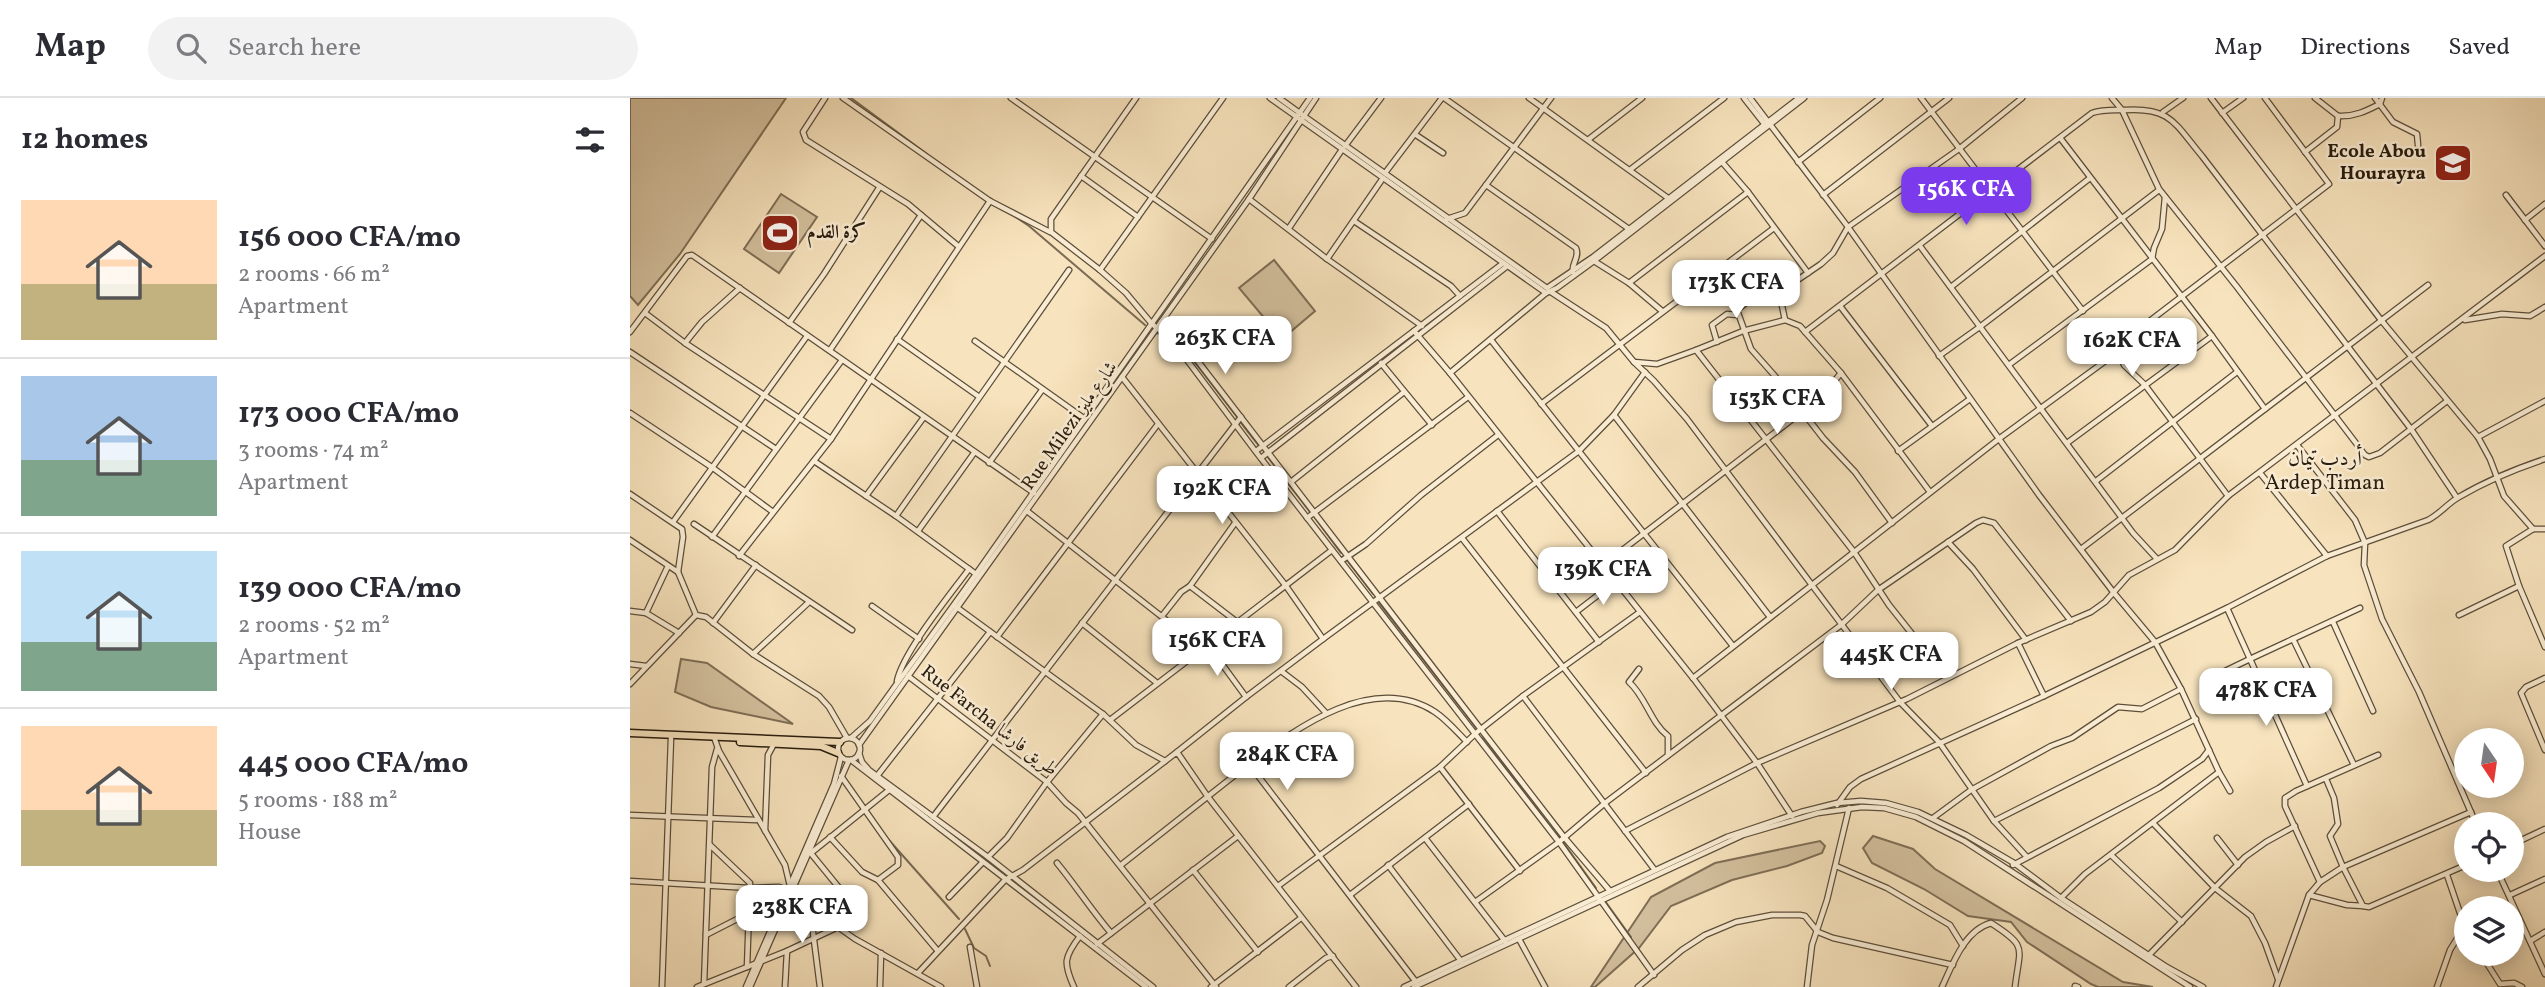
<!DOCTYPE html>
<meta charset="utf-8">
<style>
:root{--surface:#fff;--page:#f2f2f3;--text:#2b2b33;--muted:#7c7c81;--line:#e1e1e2;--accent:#7c3aed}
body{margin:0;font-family:Vollkorn,Amiri,serif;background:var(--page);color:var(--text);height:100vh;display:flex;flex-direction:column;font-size:26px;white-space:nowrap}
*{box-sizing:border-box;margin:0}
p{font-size:23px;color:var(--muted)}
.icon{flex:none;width:38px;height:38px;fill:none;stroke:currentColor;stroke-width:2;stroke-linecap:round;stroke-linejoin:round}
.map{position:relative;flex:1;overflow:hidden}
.details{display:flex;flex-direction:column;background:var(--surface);width:630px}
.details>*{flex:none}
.needle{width:46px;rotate:167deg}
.fabs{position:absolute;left:1824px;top:630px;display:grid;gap:14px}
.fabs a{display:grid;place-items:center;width:70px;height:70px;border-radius:50%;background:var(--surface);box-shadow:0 4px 18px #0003;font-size:35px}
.price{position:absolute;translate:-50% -60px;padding:0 16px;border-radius:14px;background:#fff;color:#222;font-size:23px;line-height:46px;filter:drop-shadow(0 2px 4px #0008)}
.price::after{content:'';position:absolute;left:50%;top:42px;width:21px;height:16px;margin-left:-10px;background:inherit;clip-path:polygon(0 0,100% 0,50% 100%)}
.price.active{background:var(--accent);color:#fff}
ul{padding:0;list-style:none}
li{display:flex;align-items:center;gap:21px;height:175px;padding:0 21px}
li+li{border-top:2px solid var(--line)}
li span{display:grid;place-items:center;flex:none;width:196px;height:140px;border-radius:0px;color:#555}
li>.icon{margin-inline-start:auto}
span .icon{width:84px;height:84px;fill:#fffc;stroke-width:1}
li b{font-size:30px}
h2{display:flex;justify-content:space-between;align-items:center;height:84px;padding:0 21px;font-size:30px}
header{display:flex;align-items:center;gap:42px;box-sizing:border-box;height:98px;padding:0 35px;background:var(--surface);border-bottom:2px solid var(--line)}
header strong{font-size:33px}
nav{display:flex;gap:38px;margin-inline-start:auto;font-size:24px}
.search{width:490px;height:63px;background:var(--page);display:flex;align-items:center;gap:18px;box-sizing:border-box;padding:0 24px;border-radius:38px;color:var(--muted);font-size:26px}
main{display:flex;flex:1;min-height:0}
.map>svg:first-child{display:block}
.green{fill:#d4c19f;stroke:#7e6e56;stroke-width:2}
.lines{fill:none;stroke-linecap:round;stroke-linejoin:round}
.stream{stroke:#7a6b54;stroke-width:2}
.minor-casing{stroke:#5c4e3a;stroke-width:7}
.major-casing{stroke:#281c0e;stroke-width:9}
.minor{stroke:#faedd4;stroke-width:4.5}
.major{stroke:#f7e3bd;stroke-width:6}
.labels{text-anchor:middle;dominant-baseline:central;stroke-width:5;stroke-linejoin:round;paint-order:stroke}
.poi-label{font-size:19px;font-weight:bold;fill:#281c0e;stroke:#faedd4;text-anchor:end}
.street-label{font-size:19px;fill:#281c0e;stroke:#faedd4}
.neighbourhood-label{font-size:21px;fill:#281c0e;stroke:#faedd4}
</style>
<header>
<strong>Map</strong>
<div class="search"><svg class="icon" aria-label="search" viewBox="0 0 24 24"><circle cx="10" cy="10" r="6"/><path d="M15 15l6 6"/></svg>Search here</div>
<nav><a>Map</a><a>Directions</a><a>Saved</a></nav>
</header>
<main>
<section class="details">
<h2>12 homes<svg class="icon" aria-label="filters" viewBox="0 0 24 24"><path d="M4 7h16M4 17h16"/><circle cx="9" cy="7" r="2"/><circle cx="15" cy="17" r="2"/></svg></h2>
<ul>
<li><span style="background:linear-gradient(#ffd9b3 60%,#c2b280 0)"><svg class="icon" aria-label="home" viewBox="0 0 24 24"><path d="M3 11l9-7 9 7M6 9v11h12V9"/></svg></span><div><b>156 000 CFA/mo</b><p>2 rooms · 66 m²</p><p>Apartment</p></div></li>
<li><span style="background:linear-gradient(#a9c7e8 60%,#7fa58c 0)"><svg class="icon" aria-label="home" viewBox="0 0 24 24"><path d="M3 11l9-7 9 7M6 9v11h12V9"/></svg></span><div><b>173 000 CFA/mo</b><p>3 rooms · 74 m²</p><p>Apartment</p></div></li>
<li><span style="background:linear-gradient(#bfe0f5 65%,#7fa58c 0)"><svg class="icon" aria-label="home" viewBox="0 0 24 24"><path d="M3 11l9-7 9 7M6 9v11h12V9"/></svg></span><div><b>139 000 CFA/mo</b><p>2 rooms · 52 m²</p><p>Apartment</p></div></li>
<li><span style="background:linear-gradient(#ffd9b3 60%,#c2b280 0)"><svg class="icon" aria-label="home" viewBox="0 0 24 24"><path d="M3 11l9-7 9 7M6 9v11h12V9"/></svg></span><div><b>445 000 CFA/mo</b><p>5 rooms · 188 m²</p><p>House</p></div></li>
</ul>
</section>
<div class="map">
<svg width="1915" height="889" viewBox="0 0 1915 889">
<rect width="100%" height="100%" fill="#f7e3bd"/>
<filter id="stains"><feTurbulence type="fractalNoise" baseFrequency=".00286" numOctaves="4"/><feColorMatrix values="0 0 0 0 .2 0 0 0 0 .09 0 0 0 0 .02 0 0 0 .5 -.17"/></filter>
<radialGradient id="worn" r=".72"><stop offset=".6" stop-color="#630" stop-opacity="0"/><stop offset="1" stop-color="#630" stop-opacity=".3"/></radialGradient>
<g class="green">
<path d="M0,0h156l-106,156 -42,51 -8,-9z"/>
<path d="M151,96l36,23 -38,56 -35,-24z"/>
<path d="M644,162l41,51 -33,28 -43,-51z"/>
<path d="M51,561l26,4 86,61 -82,-17 -36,-15z"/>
<path d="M1243,738l40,13 22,20 188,113 30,5h-55l-7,-3 -64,-42 -16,-20 -43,-6 -44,-27 -52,-26 -9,-15z"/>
<path d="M1190,743l5,5 -3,7 -35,13 -55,14 -61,26 -32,42 -44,39h-4l60,-90 64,-34z"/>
</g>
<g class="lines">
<g class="stream">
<path d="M221,0l76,56"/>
<path d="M381,116l18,12 116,99"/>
<path d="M526,235l8,2"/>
<path d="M541,238l9,7 57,74"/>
<path d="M611,325l18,23"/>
<path d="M637,358l43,56"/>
<path d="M685,420l26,35"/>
<path d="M716,461l27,35"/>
<path d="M749,505l98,126"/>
<path d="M853,639l75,100"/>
<path d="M258,741l71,80"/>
<path d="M933,744l33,46"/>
<path d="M975,803l26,36"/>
<path d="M335,831l9,19 12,8 4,10"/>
</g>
<defs>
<g id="minor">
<path d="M195,0l-22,34 3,8 102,64 50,42"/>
<path d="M213,0l147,103 60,31"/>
<path d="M381,0l201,141"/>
<path d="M506,0l-85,121v13l49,38 26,23 26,31 20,16 84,112 303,390 95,133"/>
<path d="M640,0l276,195 11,-5 37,-27 210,-163"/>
<path d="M686,0l-12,18 243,172 46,-31 206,-159"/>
<path d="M814,0l185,131"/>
<path d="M899,0l139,100"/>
<path d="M1114,0l22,28"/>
<path d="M1120,0l98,129 191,268 75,98 41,49 26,47 38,83 11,19"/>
<path d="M1291,0l162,213"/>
<path d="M1482,0l10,12 37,79 78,98 128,168 4,2 11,-4 67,-52"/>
<path d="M1581,0l170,222 97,117 12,22 14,37 29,33"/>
<path d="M1685,0l23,18"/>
<path d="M1745,0l18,24 24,12 1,11"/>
<path d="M1533,14l20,-14"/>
<path d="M1592,15l21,-15"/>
<path d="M786,37l27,18"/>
<path d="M959,41l53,-41"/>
<path d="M1431,41l151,197 53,73"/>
<path d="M715,48l36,-48"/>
<path d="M1675,54l32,-25 1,-11c16,1 28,-5 42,-12l2,-6"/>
<path d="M1092,64l26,30 60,81"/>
<path d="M1168,64l82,-64"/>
<path d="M1001,71l93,-71"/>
<path d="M755,75l57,-75"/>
<path d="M451,78l57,41"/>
<path d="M856,87l90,63c4,10 -5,15 -3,24"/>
<path d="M1193,97l126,-97"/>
<path d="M1876,97l39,51"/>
<path d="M619,101l78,60 95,67"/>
<path d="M817,121l18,-6 86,-115"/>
<path d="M1895,122l20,-16"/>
<path d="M724,123l97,65 9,10"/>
<path d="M659,130l52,-77"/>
<path d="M1290,148l213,287 24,26"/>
<path d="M697,161l56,-81"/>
<path d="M964,163l35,22 33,28"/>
<path d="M470,172l123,-172"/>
<path d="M999,185l119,-91"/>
<path d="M1148,189l7,33 15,6 41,47 89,119"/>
<path d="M1321,189l139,-109"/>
<path d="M921,194l55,36 28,34 23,2 39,-14 158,202 35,53 58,73"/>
<path d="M1210,208l92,120"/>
<path d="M15,215l40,30 146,96"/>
<path d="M1835,222l37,-6 28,2 15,-9"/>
<path d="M531,224l16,12 242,315 145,188 46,54"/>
<path d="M159,225l35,-49 55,-86"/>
<path d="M784,233l36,42 243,305 64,85 35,53"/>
<path d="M0,234l57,-76 5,-1 342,238"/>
<path d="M1175,234l287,-219c11,-4 22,-3 33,-3 46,-3 50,14 77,46l209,273 46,69"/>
<path d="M267,241l81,57"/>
<path d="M861,242l242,306"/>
<path d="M345,243l110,78"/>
<path d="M1087,244l-5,-17 15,-11 10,1"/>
<path d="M55,245l17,-21 38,-34"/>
<path d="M200,252l91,-135"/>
<path d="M1066,252l47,-19 42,-11"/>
<path d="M1489,253l5,14 21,20 83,111"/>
<path d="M0,254l146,97"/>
<path d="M1309,258l42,-30 178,-136"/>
<path d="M1004,264l20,19 33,38 213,283 39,40 55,79 32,35"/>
<path d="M751,265l51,62"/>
<path d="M1380,266l142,-105 2,-11 8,-19 3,-32"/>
<path d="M820,275l96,-80"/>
<path d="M492,279l164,209 37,53 -77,58 -69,55"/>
<path d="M911,306l233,-176"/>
<path d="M0,315l83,55 60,44"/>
<path d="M984,317l156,202"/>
<path d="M1848,339l67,-36"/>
<path d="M1437,345l145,-107"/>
<path d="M1667,347l58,75 10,23 -1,22 18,54 37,73 57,132"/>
<path d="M626,353l246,-187"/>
<path d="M1268,353l72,-52"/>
<path d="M631,360l245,-191"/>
<path d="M184,363l82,55 80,58"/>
<path d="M359,365l53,-73"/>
<path d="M1630,375l67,83"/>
<path d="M1466,383l141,-109"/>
<path d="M661,384l113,-90"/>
<path d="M0,396l52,35 1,8 -5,35 18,43 10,2 47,37 66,42 10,11 18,31"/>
<path d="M236,398l58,-79"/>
<path d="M397,413l176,138"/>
<path d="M867,413l102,131"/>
<path d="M266,418l173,-246"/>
<path d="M677,420l161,-121"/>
<path d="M43,424l134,-186"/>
<path d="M1262,425l-37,-51 -32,-34 -49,-63 -23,-26 -14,-39 10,-8 52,-23 22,-15 12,-11 15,-26 111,-78 63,-51"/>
<path d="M64,426l158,106"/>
<path d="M1915,431h-12l-27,17 13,40 26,61"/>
<path d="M288,433l56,-78"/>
<path d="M82,439l130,-177"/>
<path d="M832,440l184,235"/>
<path d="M0,442l48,32"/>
<path d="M1318,444l25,27 53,71"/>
<path d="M1451,451l347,-264"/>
<path d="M109,458l92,-117 159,-238"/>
<path d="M711,463l25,-17 55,-49 77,-60"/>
<path d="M973,467l200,-154 24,-21 14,-17"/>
<path d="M560,488l47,36"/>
<path d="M242,508l47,33"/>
<path d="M325,508l148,108 33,31 29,16"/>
<path d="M1597,510l23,51 110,-51"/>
<path d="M0,513l16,2 33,20"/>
<path d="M946,514l39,-30"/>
<path d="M1010,514l-117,84 131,173"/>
<path d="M16,515l22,-47"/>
<path d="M1829,517l60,-29"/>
<path d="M532,518l19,-24 9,-6 45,-63"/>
<path d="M1703,524l40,89"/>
<path d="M83,525l43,-58"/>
<path d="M452,525l75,60"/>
<path d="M367,539l161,-213"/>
<path d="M693,541l256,-188 35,-36 31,-43"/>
<path d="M1663,541l61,126"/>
<path d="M1388,545l26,53"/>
<path d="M578,547l38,52"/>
<path d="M123,556l55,-51"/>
<path d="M0,566l16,2"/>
<path d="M1009,571l-10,13c17,15 21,40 39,54v19"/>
<path d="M651,573l21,16 24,26"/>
<path d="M278,578l139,106 19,21 12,10 138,174"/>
<path d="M1063,580l307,-240 119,-87 11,-15 199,-152 -64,-86"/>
<path d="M1915,580l-19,9 -5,6 24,57"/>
<path d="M267,583c6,-29 53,-86 72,-112"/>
<path d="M0,586l66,-69"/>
<path d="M1611,611l-18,-37 27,-13 57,127"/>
<path d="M480,622l222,-170"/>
<path d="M84,639l5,14 66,114 5,21 38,34 27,19 86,48"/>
<circle cx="219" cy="651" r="11"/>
<path d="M221,640l19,-17 106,-147 334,-476"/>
<path d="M229,647l390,-546 55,-83 -25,-18"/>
<path d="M229,655l3,9 7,8 119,87 165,130"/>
<path d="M221,662l295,227"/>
<path d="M619,666c49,-37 124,-92 186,-52 12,8 22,20 32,30"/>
<path d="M810,669l80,104"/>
<path d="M211,678l57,81v8l-20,15"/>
<path d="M247,678l113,-144"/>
<path d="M1696,681l8,19 4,26 -8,12 13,31 128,-55"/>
<path d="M1207,707l13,-18 11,-8 183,-83 183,-88 100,-52 101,-36c12,-6 20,-17 31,-23 27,-16 56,-28 86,-38"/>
<path d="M0,717l126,5"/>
<path d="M303,719l308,-400"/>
<path d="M1303,720l38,-28 80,-44 21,-8 46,-31 24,2 39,-20"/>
<path d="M1364,723l202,-102"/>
<path d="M1523,725l62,65 36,28 14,27 13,36"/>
<path d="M135,733l3,-76 6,-11"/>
<path d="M995,733l132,-68 150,-64 111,-56 73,-31 14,-10 24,-27 46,-25 53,-54 317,-240"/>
<path d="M200,739l32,35 16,8 59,70"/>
<path d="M795,740l80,103"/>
<path d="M1587,740l21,27"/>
<path d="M80,747l40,38 -3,84"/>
<path d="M1881,747l34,-16"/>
<path d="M181,755l78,-63"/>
<path d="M1481,757l71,67"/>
<path d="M358,759l19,-19 40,-56 56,-68"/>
<path d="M427,765c19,23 35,48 54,70"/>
<path d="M491,767l128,-101 167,218"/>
<path d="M758,767l73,96"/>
<path d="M1383,767l146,-77 43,-29 7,-9"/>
<path d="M1206,768l51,22 63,37 13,21"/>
<path d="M563,772l65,82"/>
<path d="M1867,772l48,104"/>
<path d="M1817,777l15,44 4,5"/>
<path d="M0,783l120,7 29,-1 9,3"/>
<path d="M1690,784l-35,-76v-8l11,-7 82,-36"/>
<path d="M648,788l162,-119 36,-34 47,-37"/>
<path d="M720,797l119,-91"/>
<path d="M1679,797l38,10 16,1"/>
<path d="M1880,797l35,-16"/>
<path d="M319,799l33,-34"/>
<path d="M1431,800l24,-24 134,-102"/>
<path d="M179,803l11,86"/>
<path d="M845,804l84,-60 46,-39 236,-178 37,-35 98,-67 7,-3 11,3 77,98"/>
<path d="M76,837l41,-21"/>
<path d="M889,841l26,48"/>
<path d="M1900,843l15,-9"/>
<path d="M467,846l141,-108"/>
<path d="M340,849l7,40"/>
<path d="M1851,856l19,30 14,-1 8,4"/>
<path d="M1519,857l96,-98 21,-15 29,-16"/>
<path d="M288,875l87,-93 18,-10 154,-118 31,45 148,190"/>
<path d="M74,886l8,-217 5,-18"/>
<path d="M1445,888l3,1"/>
<path d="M32,889l9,-249"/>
<path d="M67,889l90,-36 51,-24 10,-13 1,-14 -40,-49"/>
<path d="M116,889l88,-203 7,-27"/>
<path d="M120,889l99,-227"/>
<path d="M155,889l2,-36"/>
<path d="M250,889l1,-34"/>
<path d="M444,889c-11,-24 -10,-30 6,-51"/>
<path d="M581,889l90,-69"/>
<path d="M659,889l37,-29 7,-2"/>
<path d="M774,889l323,-150 74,-25 36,-9 24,-2 25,2 32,9 48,23 48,28 47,35 104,68 38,21"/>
<path d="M784,889l329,-152 75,-22 44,-6 22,1 32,9 48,24 226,146"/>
<path d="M1008,889l44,-37 23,-15 31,-13 36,-7h28l5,1 13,16 15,6 120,27"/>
<path d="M1177,889l5,-42 15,-45 22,-92"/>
<path d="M1312,889c11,-24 23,-57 49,-64 37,24 29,23 24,64"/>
<path d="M1646,889l33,-92 11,-13 23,-15 20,39 6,1 97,-42"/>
<path d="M1807,889l13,-37 16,-26"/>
</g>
<g id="major">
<path d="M0,635l210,9"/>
<path d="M110,644l81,4 17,7"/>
</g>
</defs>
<use href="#minor" class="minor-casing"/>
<use href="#major" class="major-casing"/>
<use href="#minor" class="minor"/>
<use href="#major" class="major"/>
</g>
<defs>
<symbol id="university-square" viewBox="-11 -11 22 22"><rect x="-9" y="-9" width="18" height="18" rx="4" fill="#8f2418" stroke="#faedd4"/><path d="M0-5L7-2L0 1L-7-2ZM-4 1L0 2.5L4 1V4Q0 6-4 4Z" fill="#fff"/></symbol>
<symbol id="stadium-square" viewBox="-11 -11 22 22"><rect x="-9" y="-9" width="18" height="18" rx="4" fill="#8f2418" stroke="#faedd4"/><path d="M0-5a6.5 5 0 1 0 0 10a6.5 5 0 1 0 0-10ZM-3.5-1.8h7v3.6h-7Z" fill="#fff"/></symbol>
</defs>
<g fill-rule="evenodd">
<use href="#university-square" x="1801" y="43" width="44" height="44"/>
<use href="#stadium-square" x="128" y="113" width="44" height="44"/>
</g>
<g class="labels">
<g class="poi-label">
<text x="1796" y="54">Ecole Abou<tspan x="1796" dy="22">Hourayra</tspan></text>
<text x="177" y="135" text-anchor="start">كرة القدم</text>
</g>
<g class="street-label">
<text transform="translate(440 328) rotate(-55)">Rue Milezi شارع مليز</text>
<text transform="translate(359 623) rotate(38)">Rue Farcha طريق فارشا</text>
</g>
<g class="neighbourhood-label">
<text x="1695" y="361">أردب تيمان<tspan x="1695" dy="24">Ardep Timan</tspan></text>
</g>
</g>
<rect width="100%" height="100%" filter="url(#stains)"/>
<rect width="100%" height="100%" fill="url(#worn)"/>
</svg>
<div class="fabs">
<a><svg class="needle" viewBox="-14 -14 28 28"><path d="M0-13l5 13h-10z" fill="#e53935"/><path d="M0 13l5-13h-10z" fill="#7c7c81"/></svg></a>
<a><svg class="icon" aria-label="locate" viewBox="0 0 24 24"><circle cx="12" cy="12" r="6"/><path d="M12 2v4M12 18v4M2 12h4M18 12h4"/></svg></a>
<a><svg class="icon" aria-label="layers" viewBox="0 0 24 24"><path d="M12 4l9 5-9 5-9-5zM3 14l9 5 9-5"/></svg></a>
</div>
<b class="price active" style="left:1336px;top:129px">156K CFA</b>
<b class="price" style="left:1106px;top:222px">173K CFA</b>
<b class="price" style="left:595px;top:278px">263K CFA</b>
<b class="price" style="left:1502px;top:280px">162K CFA</b>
<b class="price" style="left:1147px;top:338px">153K CFA</b>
<b class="price" style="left:592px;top:428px">192K CFA</b>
<b class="price" style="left:973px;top:509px">139K CFA</b>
<b class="price" style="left:587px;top:580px">156K CFA</b>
<b class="price" style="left:1261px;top:594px">445K CFA</b>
<b class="price" style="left:1636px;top:630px">478K CFA</b>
<b class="price" style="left:657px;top:694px">284K CFA</b>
<b class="price" style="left:172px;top:847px">238K CFA</b>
</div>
</main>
